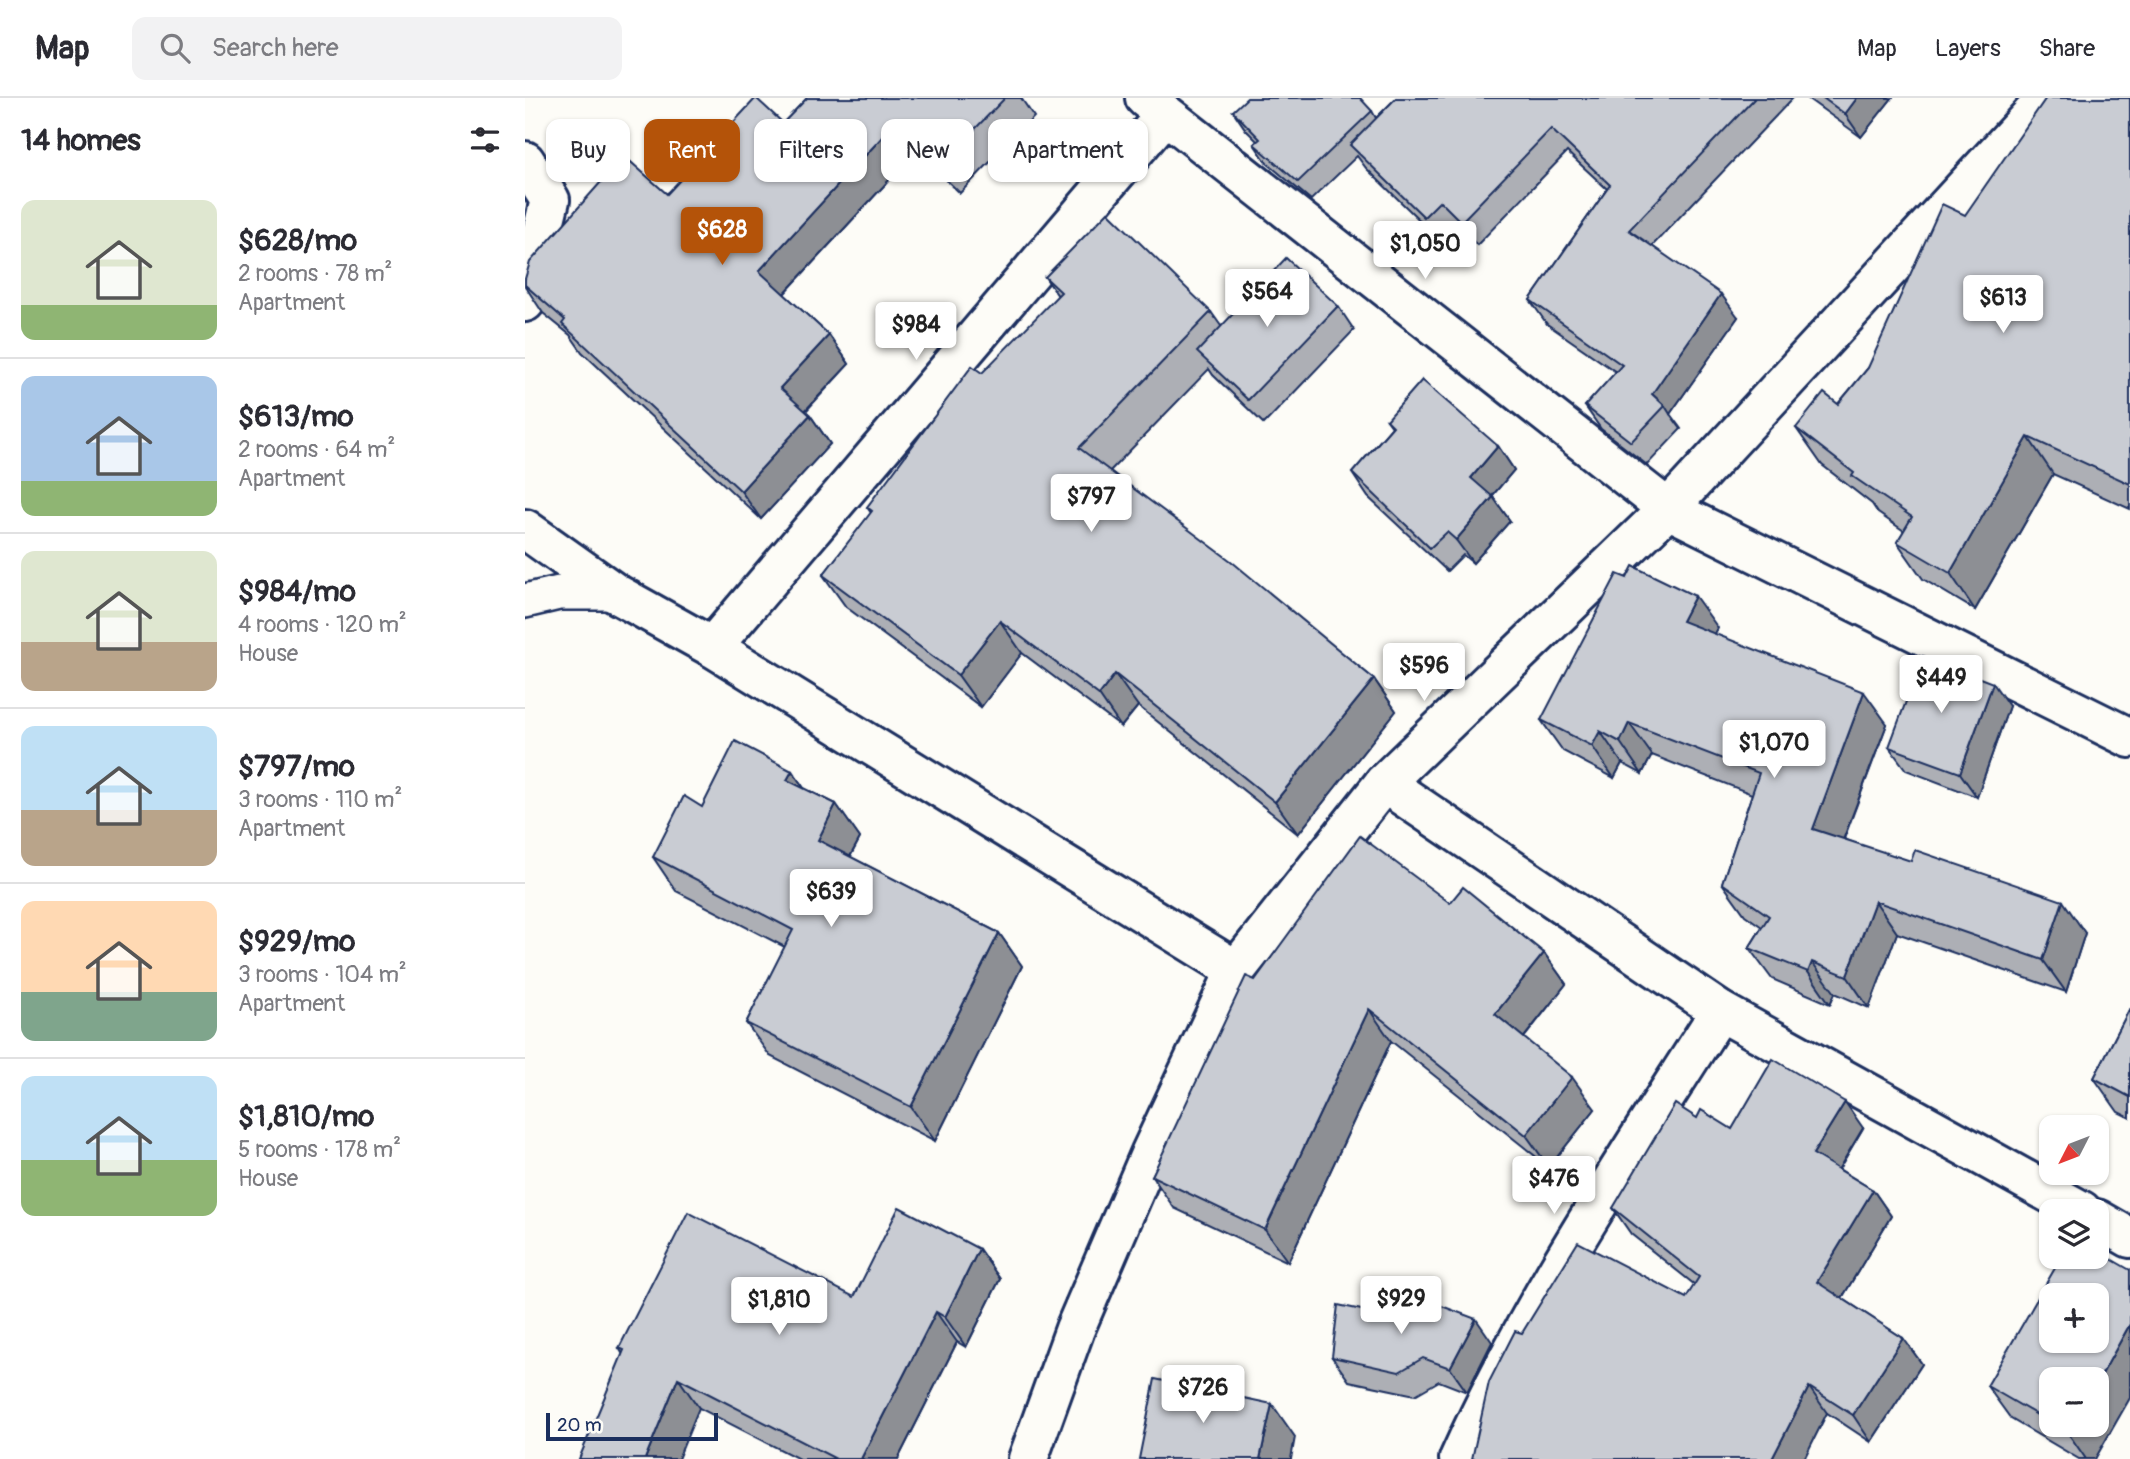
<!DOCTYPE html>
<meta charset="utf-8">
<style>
:root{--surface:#fff;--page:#f2f2f3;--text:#2b2b33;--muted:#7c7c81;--line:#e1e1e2;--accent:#b45309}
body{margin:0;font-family:Pangolin,sans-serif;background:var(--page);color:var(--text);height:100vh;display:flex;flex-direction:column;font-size:26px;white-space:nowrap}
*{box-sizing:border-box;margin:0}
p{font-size:23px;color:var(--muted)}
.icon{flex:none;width:38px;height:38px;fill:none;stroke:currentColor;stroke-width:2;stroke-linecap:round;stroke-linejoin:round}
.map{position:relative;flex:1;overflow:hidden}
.details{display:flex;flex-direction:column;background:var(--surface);width:525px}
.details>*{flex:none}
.banner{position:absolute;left:21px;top:21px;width:665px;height:63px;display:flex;gap:14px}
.needle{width:46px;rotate:228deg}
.controls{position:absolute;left:1514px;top:1017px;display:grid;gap:14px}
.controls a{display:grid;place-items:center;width:70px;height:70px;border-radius:14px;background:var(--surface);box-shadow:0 2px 5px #0004;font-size:35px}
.scale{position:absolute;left:21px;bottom:18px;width:172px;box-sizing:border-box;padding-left:7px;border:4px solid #1b2f5e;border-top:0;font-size:19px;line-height:24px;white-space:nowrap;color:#1b2f5e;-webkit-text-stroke:5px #fdfcf7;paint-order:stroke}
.price{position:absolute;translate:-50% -60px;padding:0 16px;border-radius:7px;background:#fff;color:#222;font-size:23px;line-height:46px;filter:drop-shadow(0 2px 4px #0008)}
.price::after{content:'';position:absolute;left:50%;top:42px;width:21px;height:16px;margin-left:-10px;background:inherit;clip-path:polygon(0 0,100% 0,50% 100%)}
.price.active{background:var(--accent);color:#fff}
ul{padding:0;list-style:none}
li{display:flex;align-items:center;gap:21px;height:175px;padding:0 21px}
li+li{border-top:2px solid var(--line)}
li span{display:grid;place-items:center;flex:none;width:196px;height:140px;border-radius:14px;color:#555}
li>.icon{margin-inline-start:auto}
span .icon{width:84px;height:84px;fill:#fffc;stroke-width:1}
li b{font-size:30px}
h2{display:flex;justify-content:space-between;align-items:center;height:84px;padding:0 21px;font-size:30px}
.chip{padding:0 24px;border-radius:14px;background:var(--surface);box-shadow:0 2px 5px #0004;font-size:24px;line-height:63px}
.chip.active{background:var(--accent);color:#fff}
header{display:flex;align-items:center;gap:42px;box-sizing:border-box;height:98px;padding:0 35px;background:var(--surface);border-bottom:2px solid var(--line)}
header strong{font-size:33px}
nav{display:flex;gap:38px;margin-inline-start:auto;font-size:24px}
.search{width:490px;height:63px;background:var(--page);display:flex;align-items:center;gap:18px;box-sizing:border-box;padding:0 24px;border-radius:14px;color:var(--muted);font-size:26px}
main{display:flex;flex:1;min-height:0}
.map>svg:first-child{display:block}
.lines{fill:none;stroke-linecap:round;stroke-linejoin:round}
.service-casing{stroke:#1b2f5e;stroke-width:38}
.minor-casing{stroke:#1b2f5e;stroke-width:44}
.service{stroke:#fdfcf7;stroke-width:33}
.minor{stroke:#fdfcf7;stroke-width:38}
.wall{fill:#adafb5;stroke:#1b2f5e;stroke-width:2;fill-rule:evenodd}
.shaded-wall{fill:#8d8f94;stroke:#1b2f5e;stroke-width:2}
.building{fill:#c9ccd3;stroke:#1b2f5e;stroke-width:2;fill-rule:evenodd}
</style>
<header>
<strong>Map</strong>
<div class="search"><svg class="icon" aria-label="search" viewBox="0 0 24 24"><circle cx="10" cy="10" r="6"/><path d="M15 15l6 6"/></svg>Search here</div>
<nav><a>Map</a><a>Layers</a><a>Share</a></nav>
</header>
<main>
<section class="details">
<h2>14 homes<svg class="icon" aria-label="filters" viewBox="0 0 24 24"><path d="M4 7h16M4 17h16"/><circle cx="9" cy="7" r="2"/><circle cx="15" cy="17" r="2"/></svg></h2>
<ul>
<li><span style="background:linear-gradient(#dfe7d0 75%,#8fb573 0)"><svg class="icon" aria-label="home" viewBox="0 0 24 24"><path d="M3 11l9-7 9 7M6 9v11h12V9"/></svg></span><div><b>$628/mo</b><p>2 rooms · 78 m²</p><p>Apartment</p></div></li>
<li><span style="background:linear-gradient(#a9c7e8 75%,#8fb573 0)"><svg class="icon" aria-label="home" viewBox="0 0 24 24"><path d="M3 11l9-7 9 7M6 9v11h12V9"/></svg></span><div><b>$613/mo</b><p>2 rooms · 64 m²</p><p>Apartment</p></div></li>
<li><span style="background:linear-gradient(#dfe7d0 65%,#b9a48a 0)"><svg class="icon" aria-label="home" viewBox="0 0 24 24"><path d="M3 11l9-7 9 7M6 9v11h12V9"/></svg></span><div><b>$984/mo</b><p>4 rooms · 120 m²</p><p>House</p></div></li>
<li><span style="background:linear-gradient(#bfe0f5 60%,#b9a48a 0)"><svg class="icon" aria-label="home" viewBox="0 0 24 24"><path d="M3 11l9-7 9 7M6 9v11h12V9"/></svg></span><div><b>$797/mo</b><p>3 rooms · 110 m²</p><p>Apartment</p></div></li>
<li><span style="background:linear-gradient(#ffd9b3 65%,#7fa58c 0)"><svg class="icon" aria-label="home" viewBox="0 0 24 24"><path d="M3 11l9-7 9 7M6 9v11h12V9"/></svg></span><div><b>$929/mo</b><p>3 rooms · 104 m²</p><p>Apartment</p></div></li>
<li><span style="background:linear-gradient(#bfe0f5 60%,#8fb573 0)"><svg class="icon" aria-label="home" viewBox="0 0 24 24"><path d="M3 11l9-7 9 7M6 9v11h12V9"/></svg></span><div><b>$1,810/mo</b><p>5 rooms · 178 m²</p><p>House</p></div></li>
</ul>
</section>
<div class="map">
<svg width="1605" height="1361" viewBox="0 0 1605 1361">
<rect width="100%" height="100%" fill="#fdfcf7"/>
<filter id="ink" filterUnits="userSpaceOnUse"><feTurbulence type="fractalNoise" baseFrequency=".0143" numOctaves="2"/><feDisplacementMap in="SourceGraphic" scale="14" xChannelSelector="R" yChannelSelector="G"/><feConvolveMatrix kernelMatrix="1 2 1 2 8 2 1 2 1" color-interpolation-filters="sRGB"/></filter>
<g filter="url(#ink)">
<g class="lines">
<defs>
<path id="service" d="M0,503l34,-8h56"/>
<g id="minor">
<path d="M620,0l523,411 462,229"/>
<path d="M0,63l25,39 -25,102"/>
<path d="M0,431l90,64 97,54 524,323"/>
<path d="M187,549l453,-532"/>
<path d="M859,685l336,228 362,200"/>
<path d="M1572,1121l33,19"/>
<path d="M503,1361l47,-130 76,-177 85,-182 148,-187 284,-274 379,-411"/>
<path d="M934,1361c71,-158 168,-301 261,-448"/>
</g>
</defs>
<use href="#service" class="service-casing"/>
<use href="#minor" class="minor-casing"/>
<use href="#service" class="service"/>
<use href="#minor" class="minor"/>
</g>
<g class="wall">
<path d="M282,0h214l13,19 -74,76 -44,-42 -132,143 45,41 20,29 -43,47 4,4 20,29 -69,75 -179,-167 -12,-17 -27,-22 -18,-27v-7l258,-156z"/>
<path d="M871,0h397l-141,148 86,71 -68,97 11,15 -34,36 -46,-36 -16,-23 31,-34 -69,-48 -17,-24 77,-111 -40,-37 -90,93 -21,-21 -16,16 -74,-72 -9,-12 -46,44 -44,-37 -13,-19 3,-3 -11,-11 -13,-19h139l4,7z"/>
<path d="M1282,0h85l-31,39z"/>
<path d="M1605,0v411l-77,-35 -78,136 -52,-31 -26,-37 7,-11 -26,-18 -6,-9 -50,-39 -26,-37 42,-24 30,-36z"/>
<path d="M520,179l166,35 10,14 117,-20 16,24 -90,94 -51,-49 -4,-6 -99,102 264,208 22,32 -98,123 -160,-128 -17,21 -99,-74 -41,54 -135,-100 -23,-32 48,-62 -4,-6 191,-211z"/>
<path d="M862,322l111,26 16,24 -22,26 18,25 -37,42 -10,-8 -16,16 -79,-74 -16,-24 40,-46z"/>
<path d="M1193,530l-4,6 173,90 -43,115 241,94 -19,59 -169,-59 -28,75 -34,-15 -5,11 -58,-25 -23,-31 13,-21 -17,-12 -23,-32 30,-89 -100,-39 -10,19 -20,-11 -8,15 -51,-27 -22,-31z"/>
<path d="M1484,608l-32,91 -71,-27 -17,-23z"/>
<path d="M267,673l12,17 32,16 24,34 -10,19 149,76 23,33 -87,175 -165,-85 -24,-33 39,-76 -109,-56 -23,-34 49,-50z"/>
<path d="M925,805l94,50 22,31 -42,54 71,71 -46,58 -158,-126 -103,221 -114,-54 -22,-32 103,-196z"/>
<path d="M1605,910v110l-12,-6 -24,-34z"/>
<path d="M1172,1020l35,11 131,-1 -24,41 34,21 18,26 -49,82 61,40 19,26 -51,78 -44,-29 -305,-80 164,-35 9,-13 -64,-51 -18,-26z"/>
<path d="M454,1151l21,30 -34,68 -9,-5 -59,117h-99l-100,-51 -77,-55 -3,-5 235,-51z"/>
<path d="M1605,1172l-35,189h-16l-68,-40 -24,-33zM1526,1281l46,45h-46z"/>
<path d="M967,1244l-25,50 -28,-11 -24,14 -66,-14 -17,-24z"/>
</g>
<g class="shaded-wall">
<path d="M1332,0h35l-31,39 -16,-23z"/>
<path d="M371,24l20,29 -137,148 -20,-28z"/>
<path d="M1196,196l17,23 -68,97 -5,-8 -13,-12z"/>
<path d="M304,237l20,29 -49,52 -20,-28z"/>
<path d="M285,317l20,29 -69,75 -20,-28z"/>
<path d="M1503,339l25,37 -78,136 -25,-37z"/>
<path d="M973,348l16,24 -27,32 -16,-24z"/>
<path d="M968,399l17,24 -37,42 -17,-23z"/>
<path d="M1170,498l23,32 -14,25 -22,-32z"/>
<path d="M475,523l22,32 -41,54 -23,-32z"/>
<path d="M590,576l23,32 -17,21 -22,-32z"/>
<path d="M849,581l22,32 -98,123 -23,-32z"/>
<path d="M1468,585l16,23 -32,91 -17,-24z"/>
<path d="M1339,594l23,32 -52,137 -22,-32z"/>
<path d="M1104,625l23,32 -10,19 -22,-32z"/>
<path d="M1075,633l22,32 -8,15 -22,-32z"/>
<path d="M267,673l23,33 -28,-24z"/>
<path d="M311,706l24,34 -19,35 -23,-33z"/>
<path d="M1350,803l22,32 -28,75 -22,-32z"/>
<path d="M1538,803l22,32 -19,59 -23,-32z"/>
<path d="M474,835l23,33 -87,175 -24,-34z"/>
<path d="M1019,855l22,31 -49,62 -22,-32z"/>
<path d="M1287,864l23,31 -5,11 -22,-32z"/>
<path d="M844,911l22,32 -103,221 -23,-32z"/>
<path d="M1047,979l23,32 -46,58 -23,-32z"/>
<path d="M1320,1004l18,26 -31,52 -19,-26z"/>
<path d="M1348,1092l18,26 -55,92 -19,-26z"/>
<path d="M454,1151l21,30 -34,68 -21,-30z"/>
<path d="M411,1214l21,30 -59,117h-37z"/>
<path d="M951,1221l16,23 -25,50 -17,-24z"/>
<path d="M1605,1226v74l-35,61h-9l-18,-26 5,-9h24v-41z"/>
<path d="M1378,1240l19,26 -51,78 -18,-27z"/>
<path d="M153,1280l21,30 -21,51h-33z"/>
<path d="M1284,1289l18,26 -23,46h-32z"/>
<path d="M747,1306l23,33 -4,22h-31z"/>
</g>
<g class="building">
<path d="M231,0l27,25 24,-25h198l-65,67 -44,-43 -137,149 70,64 -49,53 30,27 -69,76 -179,-167 3,-4 -40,-35v-6l5,-17 94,-106 43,38z"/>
<path d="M722,0h113l12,13 -74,71 -44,-38 6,-5 -27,-28z"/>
<path d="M871,0h359l-126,132 92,64 -69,100 13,12 -34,36 -46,-36 37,-41 -92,-65 80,-115 -59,-56 -90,93 -21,-21 -16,16 -74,-72z"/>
<path d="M1298,0h34l-12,16z"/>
<path d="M1521,0h84v386l-102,-47 -78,136 -53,-31 15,-25 -60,-41 2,-3 -58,-45 28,-35 14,11 30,-36 74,-164 23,11z"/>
<path d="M583,114l103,100 -132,136 152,113 143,118 -99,123 -160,-128 -16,21 -99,-74 -42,54 -135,-100 49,-64 -5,-4 105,-141 10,7 79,-81 -16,-15z"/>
<path d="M761,160l52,48 -90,94 -51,-48z"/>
<path d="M897,282l76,66 -27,32 22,19 -37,43 -9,-8 -17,16 -78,-75 41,-47 -6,-6z"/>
<path d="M1108,468l62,30 -13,25 182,71 -51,137 98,32 4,-11 148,51 -20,59 -168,-59 -28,75 -35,-14 -4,10 -59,-24 20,-32 -47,-33 37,-110 -130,-50 -9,19 -20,-11 -8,15 -51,-26 76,-146 10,4z"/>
<path d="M1398,558l70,27 -33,90 -71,-26z"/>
<path d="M210,643l57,30 -5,9 49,24 -18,36 181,93 -88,174 -165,-84 47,-93 -140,-73 31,-61 18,11z"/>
<path d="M835,738l90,67 13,-16 81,66 -49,61 77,63 -46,58 -157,-126 -104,221 -113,-54 94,-200 9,4z"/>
<path d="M1605,910v89l-36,-19z"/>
<path d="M1248,961l72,43 -32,52 60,36 -56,92 86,56 -50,77 -44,-28 -37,72h-300l17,-77 26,-51 7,2 56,-91 108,56 13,-21 -86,-69 62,-104 22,14 4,-8 31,19z"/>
<path d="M374,1109l80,42 -34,68 -9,-5 -75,147h-25l-158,-81 -33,81h-66l45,-109 -5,-2 69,-136 166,85z"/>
<path d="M1572,1153l33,19v54l-33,59v-4h-46v44l-64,-37 75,-130h35zM1526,1197h46v45h-46z"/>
<path d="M901,1202l50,19 -26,49 -27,-10 -24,14 -67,-15 6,-52 61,13z"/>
<path d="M630,1281l117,25 -12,55h-121z"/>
<path d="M1529,1326h19l-5,9z"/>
</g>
</g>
</svg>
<div class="controls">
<a><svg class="needle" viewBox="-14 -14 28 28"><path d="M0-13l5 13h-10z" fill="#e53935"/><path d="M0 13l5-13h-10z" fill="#7c7c81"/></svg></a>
<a><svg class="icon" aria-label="layers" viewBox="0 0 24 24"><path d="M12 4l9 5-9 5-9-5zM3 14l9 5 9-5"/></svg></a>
<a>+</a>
<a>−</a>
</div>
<div class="scale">20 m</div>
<b class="price active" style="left:197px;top:169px">$628</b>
<b class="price" style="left:900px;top:183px">$1,050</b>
<b class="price" style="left:742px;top:231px">$564</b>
<b class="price" style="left:1478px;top:237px">$613</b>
<b class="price" style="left:391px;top:264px">$984</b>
<b class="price" style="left:566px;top:436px">$797</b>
<b class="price" style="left:899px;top:605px">$596</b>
<b class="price" style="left:1416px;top:617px">$449</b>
<b class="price" style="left:1249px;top:682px">$1,070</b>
<b class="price" style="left:306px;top:831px">$639</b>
<b class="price" style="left:1029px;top:1118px">$476</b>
<b class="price" style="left:876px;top:1238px">$929</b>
<b class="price" style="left:254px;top:1239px">$1,810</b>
<b class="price" style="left:678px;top:1327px">$726</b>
<div class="banner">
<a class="chip">Buy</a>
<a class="chip active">Rent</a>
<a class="chip">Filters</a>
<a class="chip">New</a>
<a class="chip">Apartment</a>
</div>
</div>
</main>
